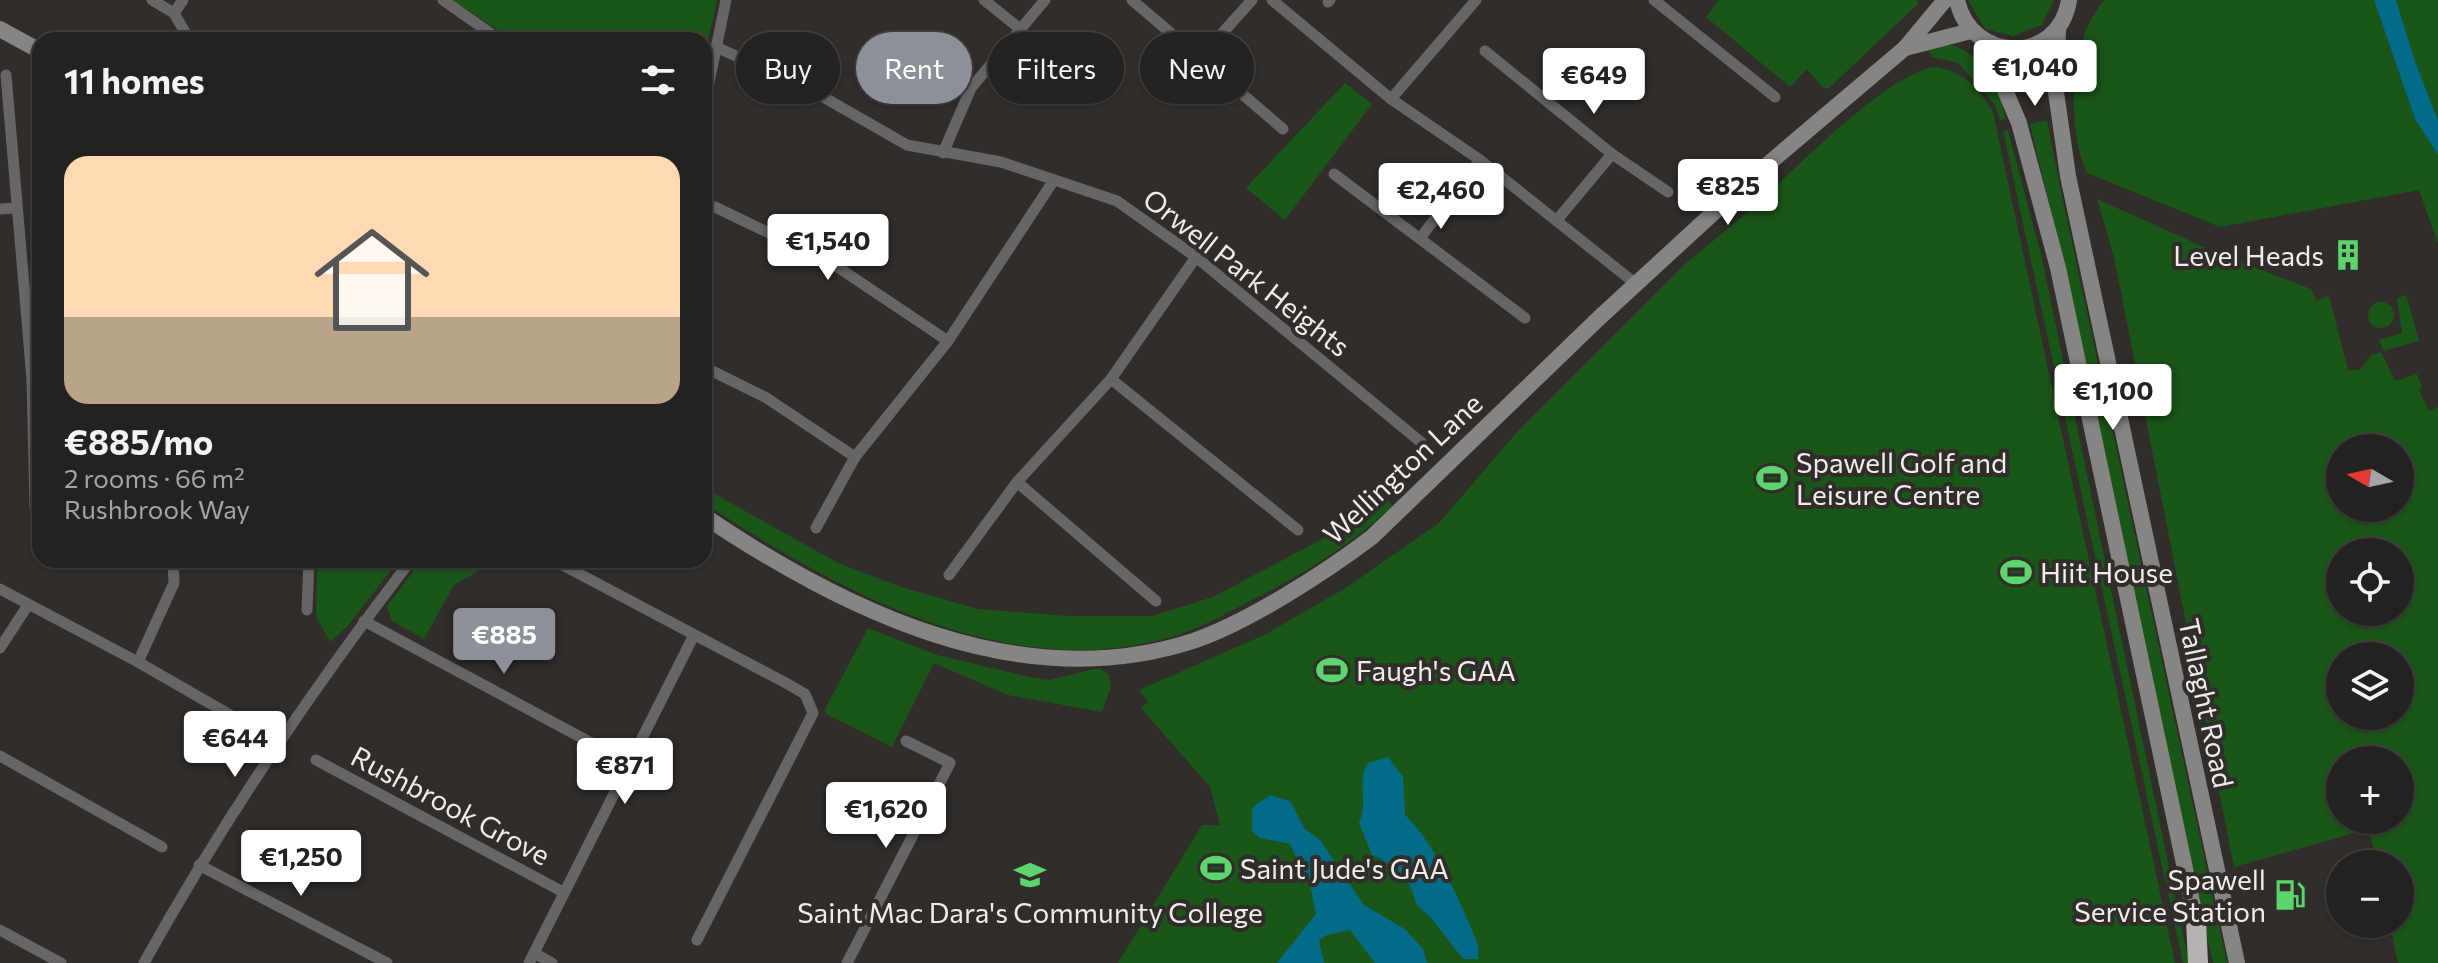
<!DOCTYPE html>
<meta charset="utf-8">
<style>
:root{--surface:#242220;--page:#302f2d;--text:#f1f3f6;--muted:#a3a4a5;--line:#413f3e;--accent:#8c9099}
body{margin:0;font-family:Commissioner,sans-serif;background:var(--page);color:var(--text);height:100vh;display:flex;flex-direction:column;font-size:30px;white-space:nowrap}
*{box-sizing:border-box;margin:0}
p{font-size:26px;color:var(--muted)}
.icon{flex:none;width:44px;height:44px;fill:none;stroke:currentColor;stroke-width:2;stroke-linecap:round;stroke-linejoin:round}
.map{position:relative;flex:1;overflow:hidden}
.panel{position:absolute;left:32px;top:32px;width:680px;height:536px;display:flex;flex-direction:column;background:var(--surface);border-radius:24px;box-shadow:0 2px 6px #0004,0 0 0 2px var(--line)}
.panel>*{flex:none}
.guide{position:absolute;left:736px;top:32px;width:760px;height:72px;display:flex;gap:16px}
.needle{width:52px;rotate:279deg}
.controls{position:absolute;left:2326px;top:434px;display:grid;gap:16px}
.controls a{display:grid;place-items:center;width:88px;height:88px;border-radius:50%;background:var(--surface);box-shadow:0 2px 6px #0004,0 0 0 2px var(--line);font-size:40px}
.price{position:absolute;translate:-50% -68px;padding:0 18px;border-radius:8px;background:#fff;color:#222;font-size:26px;line-height:52px;filter:drop-shadow(0 2px 4px #0008)}
.price::after{content:'';position:absolute;left:50%;top:48px;width:24px;height:18px;margin-left:-12px;background:inherit;clip-path:polygon(0 0,100% 0,50% 100%)}
.price.active{background:var(--accent);color:#fff}
ul{padding:0;list-style:none}
li{display:grid;align-content:center;gap:16px;height:424px;padding:0 32px}
li span{display:grid;place-items:center;height:248px;border-radius:24px;color:#555}
li>.icon{margin-inline-start:auto}
span .icon{width:144px;height:144px;fill:#fffc;stroke-width:1}
li b{font-size:34px}
h2{display:flex;justify-content:space-between;align-items:center;height:96px;padding:0 32px;font-size:34px}
.pill{padding:0 28px;border-radius:36px;background:var(--surface);box-shadow:0 2px 6px #0004,0 0 0 2px var(--line);font-size:28px;line-height:72px}
.pill.active{background:var(--accent);color:#fff}
.map>svg:first-child{display:block}
.green{fill:#1b5619;fill-rule:evenodd}
.water{fill:#036b88}
.lines{fill:none;stroke-linecap:round;stroke-linejoin:round}
.street{stroke:#676565;stroke-width:11}
.secondary{stroke:#878484;stroke-width:16}
.highway{stroke:#b7b2b2;stroke-width:20}
.labels{text-anchor:middle;dominant-baseline:central;stroke-width:8;stroke-linejoin:round;paint-order:stroke}
.poi-label{font-size:28px;fill:#efedeb;stroke:#302d2b;text-anchor:start}
.street-label{font-size:28px;fill:#efedeb;stroke:#302d2b}
</style>
<div class="map">
<svg width="2438" height="963" viewBox="0 0 2438 963">
<rect width="100%" height="100%" fill="#302d2b"/>
<g class="green">
<path d="M452,0h265l-13,59v-19h-190z"/>
<path d="M1719,0h198l2,3 -91,86 -6,-2 -15,-18 -17,18 -84,-70z"/>
<path d="M1968,0h86l-12,25 -29,11 -28,-7z"/>
<path d="M2105,0h269l41,119 23,36v89l-19,-54 -199,37 -133,-54c-21,-44 -18,-137 18,-173z"/>
<path d="M2396,0h42v120l-22,-56z"/>
<path d="M1946,44c35,5 52,44 60,75l-6,1 -5,-15 -37,-42 -26,-6 -5,-8z"/>
<path d="M2041,55l1,33 -22,5 -14,-34 13,2z"/>
<path d="M1933,67c29,3 46,20 60,45l182,851h-1057l84,-138h18l-10,-38 -69,-79 7,-6 -9,-12 125,-55 80,-46 95,-66 78,-91 168,-168 79,-65 5,-7c41,-36 113,-113 164,-125z"/>
<path d="M1345,83l27,21 -87,116 -39,-32z"/>
<path d="M2047,120l13,67 167,776h-14l-149,-696 -34,-143z"/>
<path d="M2008,130l34,129 147,704h-6l-180,-832z"/>
<path d="M2097,199l118,53 96,37 6,12 12,-6 19,75h12l11,-15 10,-3 14,29 22,-7 5,14 -3,2 10,21 9,-4v556h-40l-8,-39h10v-60h-23l-8,-35 -135,38 -120,-610zM2340,448h60v60h-60zM2340,552h60v60h-60zM2340,656h60v60h-60zM2340,760h60v60h-60z"/>
<path d="M2406,295l13,46 -35,10 -5,-11 23,-7 -5,-35z"/>
<circle cx="2381" cy="315" r="13"/>
<path d="M704,488l134,75 63,24 77,22 91,7h83l61,-19 149,-79 25,-20 5,8c-39,37 -82,64 -130,89 -30,15 -61,34 -94,43 -165,45 -330,-47 -464,-135z"/>
<path d="M317,560h82l-52,67 -17,15 -14,-26z"/>
<path d="M422,560h76l-44,25 -30,54 -32,-18 -5,-15z"/>
<path d="M868,628l69,27 97,23 15,2 50,-12 10,7 2,12 -9,25 -94,-17 -74,-32 -42,84 -66,-33 -1,-5z"/>
</g>
<g class="water">
<path d="M2374,0h22l20,64 22,56v35l-23,-36z"/>
<path d="M1388,757l15,20 2,38c29,26 58,92 73,130v14h-15l-30,-39 -17,-16c-2,-21 -24,-42 -44,-49l-13,-32c10,-21 -3,-41 9,-60z"/>
<path d="M1270,795l20,6 15,28 15,11 44,65 41,24 18,20 4,14h-52l-25,-33 -23,5 -8,5 5,23h-47l39,-49 -5,-25 -21,-45 -30,-6 -8,-7v-23z"/>
</g>
<g class="lines">
<g class="street">
<path d="M152,0l22,13 9,-13"/>
<path d="M443,0l57,40"/>
<path d="M984,0l35,28"/>
<path d="M1132,0l151,129"/>
<path d="M1272,0l119,99 89,61 156,124"/>
<path d="M1654,0l121,97"/>
<path d="M1328,2l2,-2"/>
<path d="M174,13l12,21 9,6"/>
<path d="M716,47l95,43 96,55 94,17 116,39 79,56 226,186"/>
<path d="M1485,51l127,103 56,38"/>
<path d="M1200,58l52,-58"/>
<path d="M6,75l26,304 3,130"/>
<path d="M1391,99l85,-99"/>
<path d="M704,107l22,-107"/>
<path d="M943,153l28,-65 74,-88"/>
<path d="M1334,174l191,144"/>
<path d="M715,207l118,57 115,77"/>
<path d="M0,209l16,-1"/>
<path d="M1557,220l55,-66"/>
<path d="M1421,237l59,-77"/>
<path d="M704,367l61,30 90,60"/>
<path d="M1111,379l187,151"/>
<path d="M1017,482l139,119"/>
<path d="M816,528l39,-71 93,-116 106,-161"/>
<path d="M553,560l231,122 21,12 8,19 -116,227"/>
<path d="M949,575l68,-93 94,-103 85,-122"/>
<path d="M0,589l138,73 141,81"/>
<path d="M307,610l2,-50"/>
<path d="M364,621l263,141"/>
<path d="M0,648l28,-43"/>
<path d="M138,662l36,-79 -1,-23"/>
<path d="M0,756l162,91"/>
<path d="M316,760l247,132"/>
<path d="M199,865l188,98"/>
<path d="M0,930l61,33"/>
<path d="M534,953l18,10"/>
<path d="M144,963c78,-141 169,-275 267,-403"/>
<path d="M529,963l165,-328"/>
<path d="M847,963l103,-200 -44,-22"/>
</g>
<g class="secondary">
<path d="M1957,0c14,64 102,65 112,0"/>
<path d="M0,29l40,22"/>
<path d="M2058,29l-2,63 12,84 169,787"/>
<path d="M1984,41l35,82 39,145 140,662"/>
<path d="M1905,48l66,-17"/>
<path d="M704,516c141,95 316,181 489,125 54,-18 133,-69 179,-104l227,-219 149,-137 157,-133 40,-48"/>
</g>
<path class="highway" d="M2196,920l2,43"/>
</g>
<defs>
<symbol id="building-bare" viewBox="-9 -9 18 18"><path d="M-4-6H4V6H1V3H-1V6H-4ZM-2.5-4.3h1.7v1.8h-1.7ZM.8-4.3h1.7v1.8H.8ZM-2.5-1h1.7V.8h-1.7ZM.8-1h1.7V.8H.8Z" fill="#5cd56d" stroke="#302d2b" stroke-width="2.5" paint-order="stroke"/></symbol>
<symbol id="stadium-bare" viewBox="-9 -9 18 18"><path d="M0-5a6.5 5 0 1 0 0 10a6.5 5 0 1 0 0-10ZM-3.5-1.8h7v3.6h-7Z" fill="#5cd56d" stroke="#302d2b" stroke-width="2.5" paint-order="stroke"/></symbol>
<symbol id="school-bare" viewBox="-9 -9 18 18"><path d="M0-5L7-2L0 1L-7-2ZM-4 1L0 2.5L4 1V4Q0 6-4 4Z" fill="#5cd56d" stroke="#302d2b" stroke-width="2.5" paint-order="stroke"/></symbol>
<symbol id="fuel-bare" viewBox="-9 -9 18 18"><path d="M-5.5-6h7V0h2V4h1.3V-2.5L3-4.5l.8-.8L6-3V5H2.5V1h-1V6h-7ZM-4.2-4.7v3.2H.2V-4.7Z" fill="#5cd56d" stroke="#302d2b" stroke-width="2.5" paint-order="stroke"/></symbol>
</defs>
<g fill-rule="evenodd">
<use href="#building-bare" x="2326" y="233" width="44" height="44"/>
<use href="#stadium-bare" x="1750" y="456" width="44" height="44"/>
<use href="#stadium-bare" x="1994" y="550" width="44" height="44"/>
<use href="#stadium-bare" x="1310" y="648" width="44" height="44"/>
<use href="#stadium-bare" x="1194" y="846" width="44" height="44"/>
<use href="#school-bare" x="1008" y="853" width="44" height="44"/>
<use href="#fuel-bare" x="2268" y="873" width="44" height="44"/>
</g>
<g class="labels">
<g class="poi-label">
<text x="2324" y="255" text-anchor="end">Level Heads</text>
<text x="1796" y="462">Spawell Golf and<tspan x="1796" dy="32">Leisure Centre</tspan></text>
<text x="2040" y="572">Hiit House</text>
<text x="1356" y="670">Faugh's GAA</text>
<text x="1240" y="868">Saint Jude's GAA</text>
<text x="2266" y="879" text-anchor="end">Spawell<tspan x="2266" dy="32">Service Station</tspan></text>
<text x="1030" y="912" text-anchor="middle">Saint Mac Dara's Community College</text>
</g>
<g class="street-label">
<text transform="translate(1247 272) rotate(38)">Orwell Park Heights</text>
<text transform="translate(1402 468) rotate(-43)">Wellington Lane</text>
<text transform="translate(2207 703) rotate(78)">Tallaght Road</text>
<text transform="translate(451 805) rotate(28)">Rushbrook Grove</text>
</g>
</g>
</svg>
<div class="controls">
<a><svg class="needle" viewBox="-14 -14 28 28"><path d="M0-13l5 13h-10z" fill="#e53935"/><path d="M0 13l5-13h-10z" fill="#a3a4a5"/></svg></a>
<a><svg class="icon" aria-label="locate" viewBox="0 0 24 24"><circle cx="12" cy="12" r="6"/><path d="M12 2v4M12 18v4M2 12h4M18 12h4"/></svg></a>
<a><svg class="icon" aria-label="layers" viewBox="0 0 24 24"><path d="M12 4l9 5-9 5-9-5zM3 14l9 5 9-5"/></svg></a>
<a>+</a>
<a>−</a>
</div>
<b class="price" style="left:2035px;top:108px">€1,040</b>
<b class="price" style="left:1594px;top:116px">€649</b>
<b class="price" style="left:1728px;top:227px">€825</b>
<b class="price" style="left:1441px;top:231px">€2,460</b>
<b class="price" style="left:828px;top:282px">€1,540</b>
<b class="price" style="left:2113px;top:432px">€1,100</b>
<b class="price active" style="left:504px;top:676px">€885</b>
<b class="price" style="left:235px;top:779px">€644</b>
<b class="price" style="left:625px;top:806px">€871</b>
<b class="price" style="left:886px;top:850px">€1,620</b>
<b class="price" style="left:301px;top:898px">€1,250</b>
<div class="guide">
<a class="pill">Buy</a>
<a class="pill active">Rent</a>
<a class="pill">Filters</a>
<a class="pill">New</a>
</div>
<section class="panel">
<h2>11 homes<svg class="icon" aria-label="filters" viewBox="0 0 24 24"><path d="M4 7h16M4 17h16"/><circle cx="9" cy="7" r="2"/><circle cx="15" cy="17" r="2"/></svg></h2>
<ul>
<li><span style="background:linear-gradient(#ffd9b3 65%,#b9a48a 0)"><svg class="icon" aria-label="home" viewBox="0 0 24 24"><path d="M3 11l9-7 9 7M6 9v11h12V9"/></svg></span><div><b>€885/mo</b><p>2 rooms · 66 m²</p><p>Rushbrook Way</p></div></li>
</ul>
</section>
</div>
